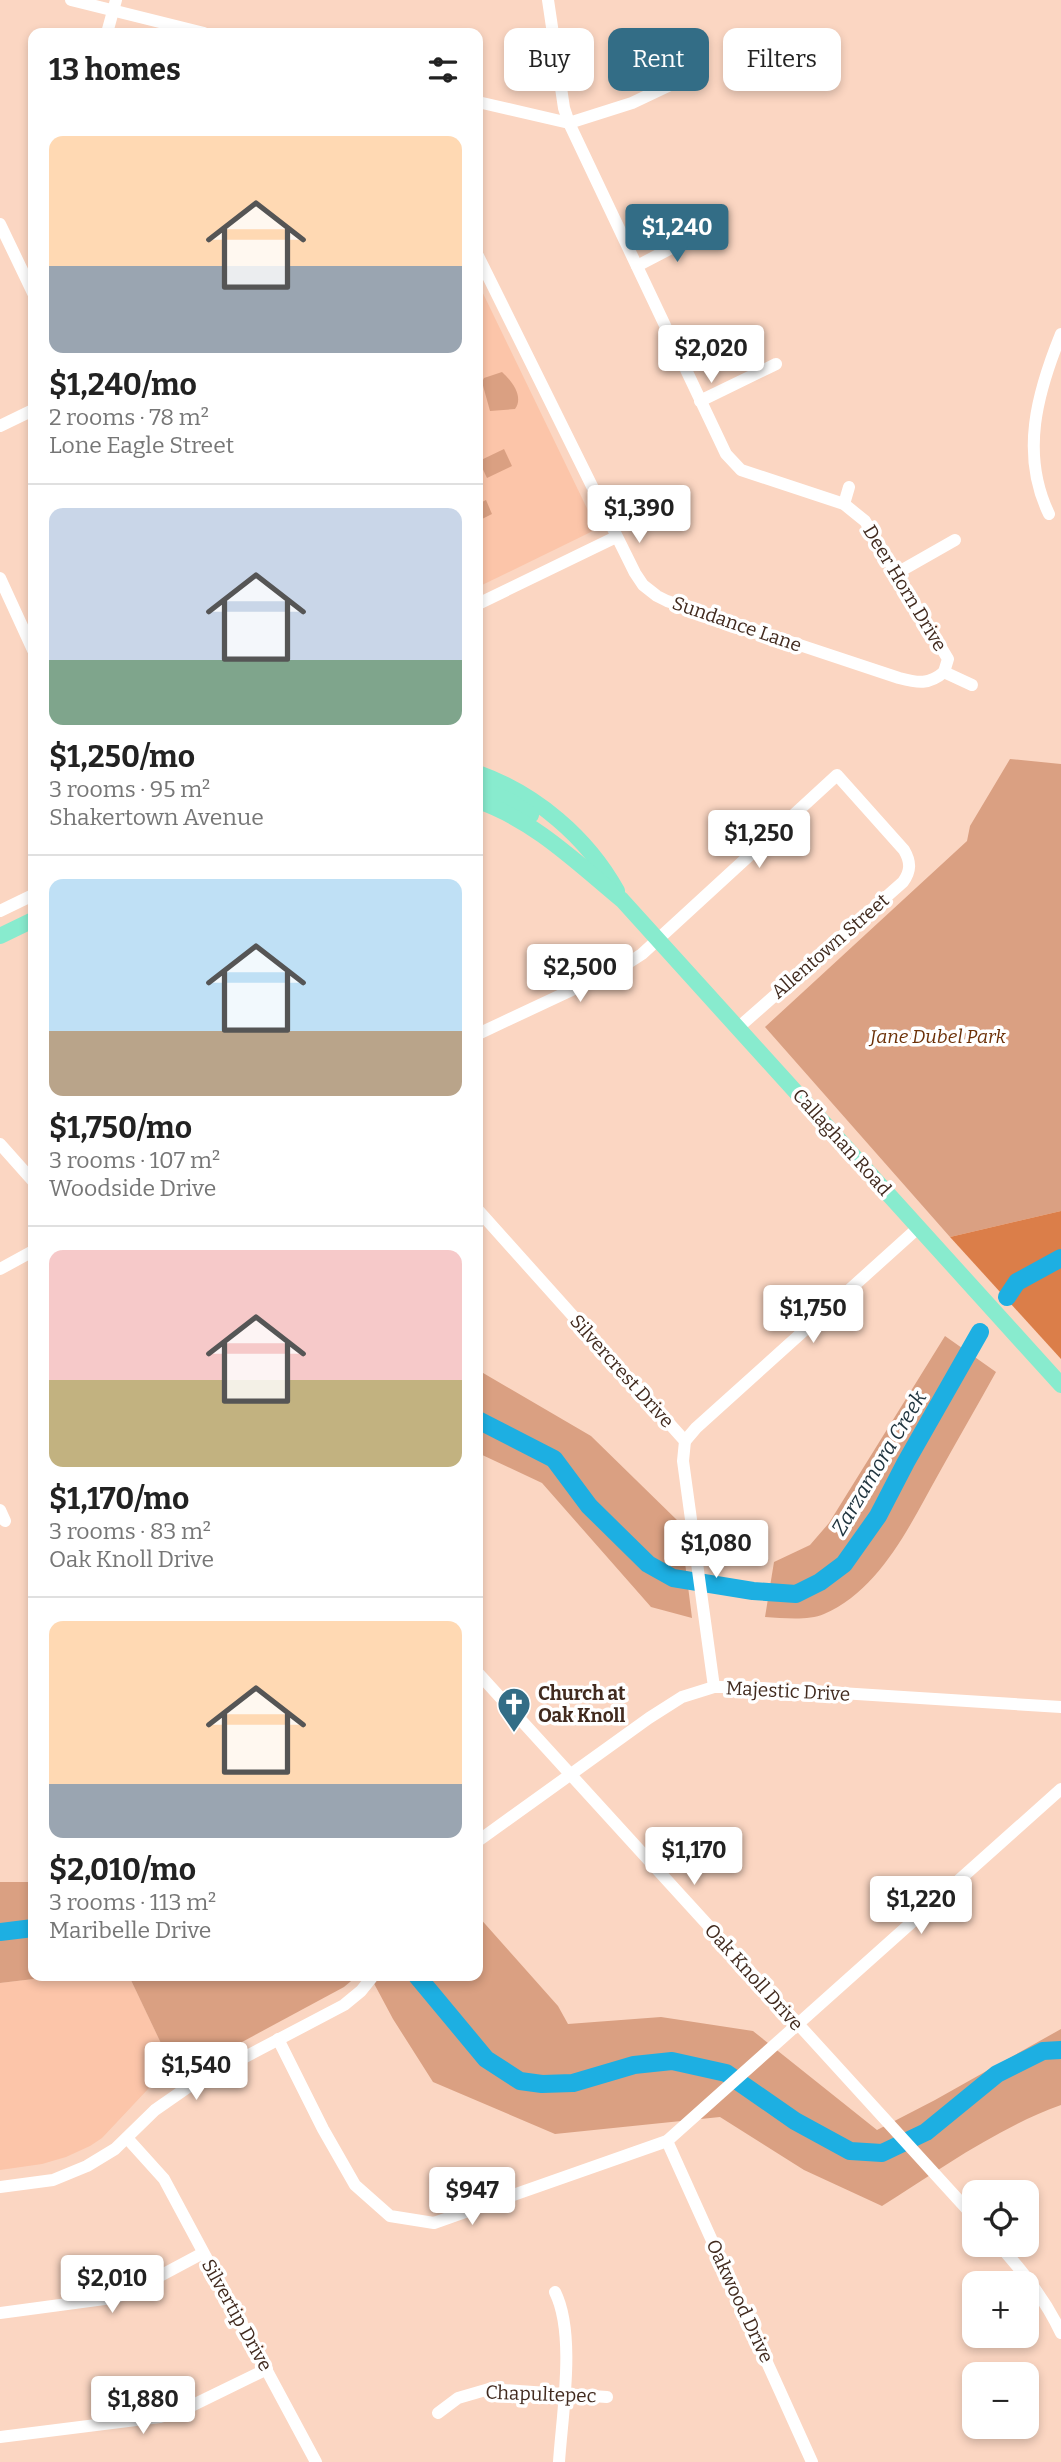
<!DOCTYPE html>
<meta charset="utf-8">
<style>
:root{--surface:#fff;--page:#f2f2f2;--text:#222;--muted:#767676;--line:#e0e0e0;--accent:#336d86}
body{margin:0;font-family:Bitter,serif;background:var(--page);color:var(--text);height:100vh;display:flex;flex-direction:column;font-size:26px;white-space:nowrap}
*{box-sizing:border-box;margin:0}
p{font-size:23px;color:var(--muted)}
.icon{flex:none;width:38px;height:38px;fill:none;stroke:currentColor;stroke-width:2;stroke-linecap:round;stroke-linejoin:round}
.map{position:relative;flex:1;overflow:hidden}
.details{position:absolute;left:28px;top:28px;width:455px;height:1953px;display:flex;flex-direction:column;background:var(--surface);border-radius:14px;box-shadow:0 4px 10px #0003}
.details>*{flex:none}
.hud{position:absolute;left:504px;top:28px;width:452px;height:63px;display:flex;gap:14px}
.tools{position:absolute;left:962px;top:2180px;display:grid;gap:14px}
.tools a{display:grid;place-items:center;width:77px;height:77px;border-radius:14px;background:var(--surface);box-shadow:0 4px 10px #0003;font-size:35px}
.price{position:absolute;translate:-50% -60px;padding:0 16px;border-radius:7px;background:#fff;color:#222;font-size:23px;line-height:46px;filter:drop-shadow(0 2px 4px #0008)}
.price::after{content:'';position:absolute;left:50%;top:42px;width:21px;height:16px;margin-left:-10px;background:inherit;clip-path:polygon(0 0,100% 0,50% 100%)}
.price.current{background:var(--accent);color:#fff}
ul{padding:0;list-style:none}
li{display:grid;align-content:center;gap:14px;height:371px;padding:0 21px}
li+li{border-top:2px solid var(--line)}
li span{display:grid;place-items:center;height:217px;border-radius:14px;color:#555}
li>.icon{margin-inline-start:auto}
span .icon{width:126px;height:126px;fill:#fffc;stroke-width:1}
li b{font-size:30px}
h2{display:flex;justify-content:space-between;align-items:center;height:84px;padding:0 21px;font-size:30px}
.pill{padding:0 24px;border-radius:14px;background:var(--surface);box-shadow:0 4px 10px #0003;font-size:24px;line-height:63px}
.pill.current{background:var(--accent);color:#fff}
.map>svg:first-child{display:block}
.built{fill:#fcc5a9}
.green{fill:#daa082}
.forest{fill:#db7e49}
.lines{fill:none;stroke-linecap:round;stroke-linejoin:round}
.river{stroke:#1dafe2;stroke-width:18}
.minor{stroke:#fff;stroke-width:12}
.major{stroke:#88ebce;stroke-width:16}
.labels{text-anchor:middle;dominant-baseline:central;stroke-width:7;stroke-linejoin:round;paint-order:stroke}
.street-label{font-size:19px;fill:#412a1e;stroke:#fff}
.park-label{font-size:19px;font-style:italic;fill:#6c3007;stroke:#fff}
.poi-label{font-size:19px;font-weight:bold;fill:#412a1e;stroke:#fff;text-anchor:start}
.water-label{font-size:21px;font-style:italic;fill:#1f343e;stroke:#fff}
</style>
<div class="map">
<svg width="1061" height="2462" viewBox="0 0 1061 2462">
<rect width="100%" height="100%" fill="#fbd6c2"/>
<g class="built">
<path d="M478,283l119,246 -119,58z"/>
<path d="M59,1976h70l48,101 -28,11 -47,50 -12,8 -24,11 -24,7 -42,6v-187z"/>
</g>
<g class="green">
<path d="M502,372c10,9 22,25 13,37l-25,2 -8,-29 2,-4z"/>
<path d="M504,449l8,17 -25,12 -8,-17z"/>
<path d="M486,500l6,14 -14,7v-17z"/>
<path d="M1010,759l51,5v447l-111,26 -185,-210 202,-186 3,-15z"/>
<path d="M945,1336l51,36c-19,34 -39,69 -58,103 -28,50 -58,115 -114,139 -16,7 -41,4 -59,3l9,-55 36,-17 19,-22z"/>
<path d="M478,1370l113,66 89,87 12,95 -41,-11 -109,-124 -64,-30z"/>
<path d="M0,1882h33v94h26l-59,7z"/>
<path d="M478,1916l80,90 10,18 93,-7 92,14 124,99 58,-30 126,-71v76c-64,23 -122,65 -179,101l-78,-36 -84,-53 -165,17 -122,-52 -40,-63 -23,-43h108z"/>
<path d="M129,1976h228l-13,11 -167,90z"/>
</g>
<path class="forest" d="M1061,1211v148l-111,-122z"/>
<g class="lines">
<g class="river">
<path d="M1007,1297l10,-15 44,-24"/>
<path d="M478,1420l76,39 35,47 59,58 25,14 80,13 43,3 24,-12 24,-18 34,-48 28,-54 74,-130"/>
<path d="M0,1932l33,-4"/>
<path d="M417,1976l69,83 34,22 22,3 31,-1 61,-18 38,-4 54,12 69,48 55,30 32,2 44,-21 71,-58 46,-23 18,-1"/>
</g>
<g class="minor">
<path d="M71,0l133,33"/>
<path d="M548,0l16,108 5,15 157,331 15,16 103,34 21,17 83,138 -4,13"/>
<path d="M107,33l9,-33"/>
<path d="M478,102l91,21 63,-20 38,-18"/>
<path d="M0,224l33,69"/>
<path d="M478,256l157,317 8,12 14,11 10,5 232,77c19,5 30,7 45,-6"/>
<path d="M637,266l65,-34"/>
<path d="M700,401l76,-37"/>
<path d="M0,426l33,-16"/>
<path d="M844,504l5,-17"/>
<path d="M1049,514c-29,-60 -12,-121 12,-180"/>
<path d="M897,573l58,-33"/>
<path d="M0,578l33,72"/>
<path d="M478,604l138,-67"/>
<path d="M944,672l28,13"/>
<path d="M0,911l33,-16"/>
<path d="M478,1034l147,-69 17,-11 195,-179 67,75c7,12 7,21 -1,32l-164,145"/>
<path d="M0,1144l33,37"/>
<path d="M478,1210l207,231 -2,20 31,226"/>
<path d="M0,1269l33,-18"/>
<path d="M685,1441l11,-13 223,-201"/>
<path d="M0,1510l5,11"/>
<path d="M478,1673l497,545"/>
<path d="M478,1841l171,-123 33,-21 32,-10h31l316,20"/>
<path d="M278,2039l45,90 32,56 35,31 44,7 233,-82 394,-352"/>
<path d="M127,2138l37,41 152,283"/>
<path d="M667,2141l145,321"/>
<path d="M0,2187l53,-7 34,-14 28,-17 40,-39 33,-23 156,-82 17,-14 12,-15"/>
<path d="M999,2245c25,28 46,54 62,88"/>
<path d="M555,2292c21,42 7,123 4,170"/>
<path d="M0,2313l112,-15 16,-5 75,-40"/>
<path d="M438,2413l20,-15 31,-9 118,8"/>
<path d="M0,2437l160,-20 25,-8 82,-40"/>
</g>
<g class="major">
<path d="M478,773c58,21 109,64 139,118"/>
<path d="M478,787l32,14 21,14"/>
<path d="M478,801c57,20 98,61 144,99l439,485"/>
<path d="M0,936l33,-16"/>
</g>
</g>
<defs>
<symbol id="church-pin" viewBox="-11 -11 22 30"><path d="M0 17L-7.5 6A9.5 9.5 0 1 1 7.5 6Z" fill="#336d86" stroke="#fff"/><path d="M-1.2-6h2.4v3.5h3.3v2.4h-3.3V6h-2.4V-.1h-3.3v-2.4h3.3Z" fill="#fff"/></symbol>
</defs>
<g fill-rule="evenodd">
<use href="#church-pin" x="495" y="1685" width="38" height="52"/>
</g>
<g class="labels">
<g class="street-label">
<text transform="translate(905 588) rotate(59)">Deer Horn Drive</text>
<text transform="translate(737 624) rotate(19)">Sundance Lane</text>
<text transform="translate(830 946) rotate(-41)">Allentown Street</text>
<text transform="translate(842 1142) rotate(48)">Callaghan Road</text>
<text transform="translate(622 1371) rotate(48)">Silvercrest Drive</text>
<text transform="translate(788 1691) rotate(3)">Majestic Drive</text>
<text transform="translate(754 1977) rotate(48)">Oak Knoll Drive</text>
<text transform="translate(740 2301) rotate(65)">Oakwood Drive</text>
<text transform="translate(237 2315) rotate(61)">Silvertip Drive</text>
<text transform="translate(541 2394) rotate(2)">Chapultepec</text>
</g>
<g class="park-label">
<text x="938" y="1036">Jane Dubel Park</text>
</g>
<g class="poi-label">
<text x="538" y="1693">Church at<tspan x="538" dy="22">Oak Knoll</tspan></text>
</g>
<g class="water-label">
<text transform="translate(879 1463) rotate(-59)">Zarzamora Creek</text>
</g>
</g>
</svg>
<div class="tools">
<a><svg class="icon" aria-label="locate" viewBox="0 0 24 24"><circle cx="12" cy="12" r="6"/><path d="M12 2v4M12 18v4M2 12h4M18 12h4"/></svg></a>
<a>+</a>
<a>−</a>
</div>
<b class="price current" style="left:677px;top:264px">$1,240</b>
<b class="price" style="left:711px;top:385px">$2,020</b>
<b class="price" style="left:639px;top:545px">$1,390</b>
<b class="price" style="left:759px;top:870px">$1,250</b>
<b class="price" style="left:580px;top:1004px">$2,500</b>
<b class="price" style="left:813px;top:1345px">$1,750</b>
<b class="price" style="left:716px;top:1580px">$1,080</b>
<b class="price" style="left:694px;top:1887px">$1,170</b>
<b class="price" style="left:921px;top:1936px">$1,220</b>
<b class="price" style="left:196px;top:2102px">$1,540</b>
<b class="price" style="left:472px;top:2227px">$947</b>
<b class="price" style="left:112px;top:2315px">$2,010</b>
<b class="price" style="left:143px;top:2436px">$1,880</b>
<div class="hud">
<a class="pill">Buy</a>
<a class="pill current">Rent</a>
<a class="pill">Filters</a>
</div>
<section class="details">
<h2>13 homes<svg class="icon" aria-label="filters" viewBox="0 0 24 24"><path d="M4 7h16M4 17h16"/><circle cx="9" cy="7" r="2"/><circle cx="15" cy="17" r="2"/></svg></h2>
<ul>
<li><span style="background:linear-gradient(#ffd9b3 60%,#9aa5b1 0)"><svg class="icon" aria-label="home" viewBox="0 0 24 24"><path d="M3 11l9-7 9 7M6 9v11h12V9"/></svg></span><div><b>$1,240/mo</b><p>2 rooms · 78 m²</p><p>Lone Eagle Street</p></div></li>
<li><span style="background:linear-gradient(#c9d6e8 70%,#7fa58c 0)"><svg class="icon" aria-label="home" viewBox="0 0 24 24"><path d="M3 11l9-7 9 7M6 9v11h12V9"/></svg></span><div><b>$1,250/mo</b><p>3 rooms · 95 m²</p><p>Shakertown Avenue</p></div></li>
<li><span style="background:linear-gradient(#bfe0f5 70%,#b9a48a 0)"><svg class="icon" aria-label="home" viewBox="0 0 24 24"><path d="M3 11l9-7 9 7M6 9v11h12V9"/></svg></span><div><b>$1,750/mo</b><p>3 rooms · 107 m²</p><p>Woodside Drive</p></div></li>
<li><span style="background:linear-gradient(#f6c9c9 60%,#c2b280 0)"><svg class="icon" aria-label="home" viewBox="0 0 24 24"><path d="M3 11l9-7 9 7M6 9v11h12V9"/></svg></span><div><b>$1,170/mo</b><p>3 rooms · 83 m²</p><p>Oak Knoll Drive</p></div></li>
<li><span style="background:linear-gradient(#ffd9b3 75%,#9aa5b1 0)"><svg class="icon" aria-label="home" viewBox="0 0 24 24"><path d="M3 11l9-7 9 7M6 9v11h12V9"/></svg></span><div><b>$2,010/mo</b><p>3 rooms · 113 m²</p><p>Maribelle Drive</p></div></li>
</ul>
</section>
</div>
